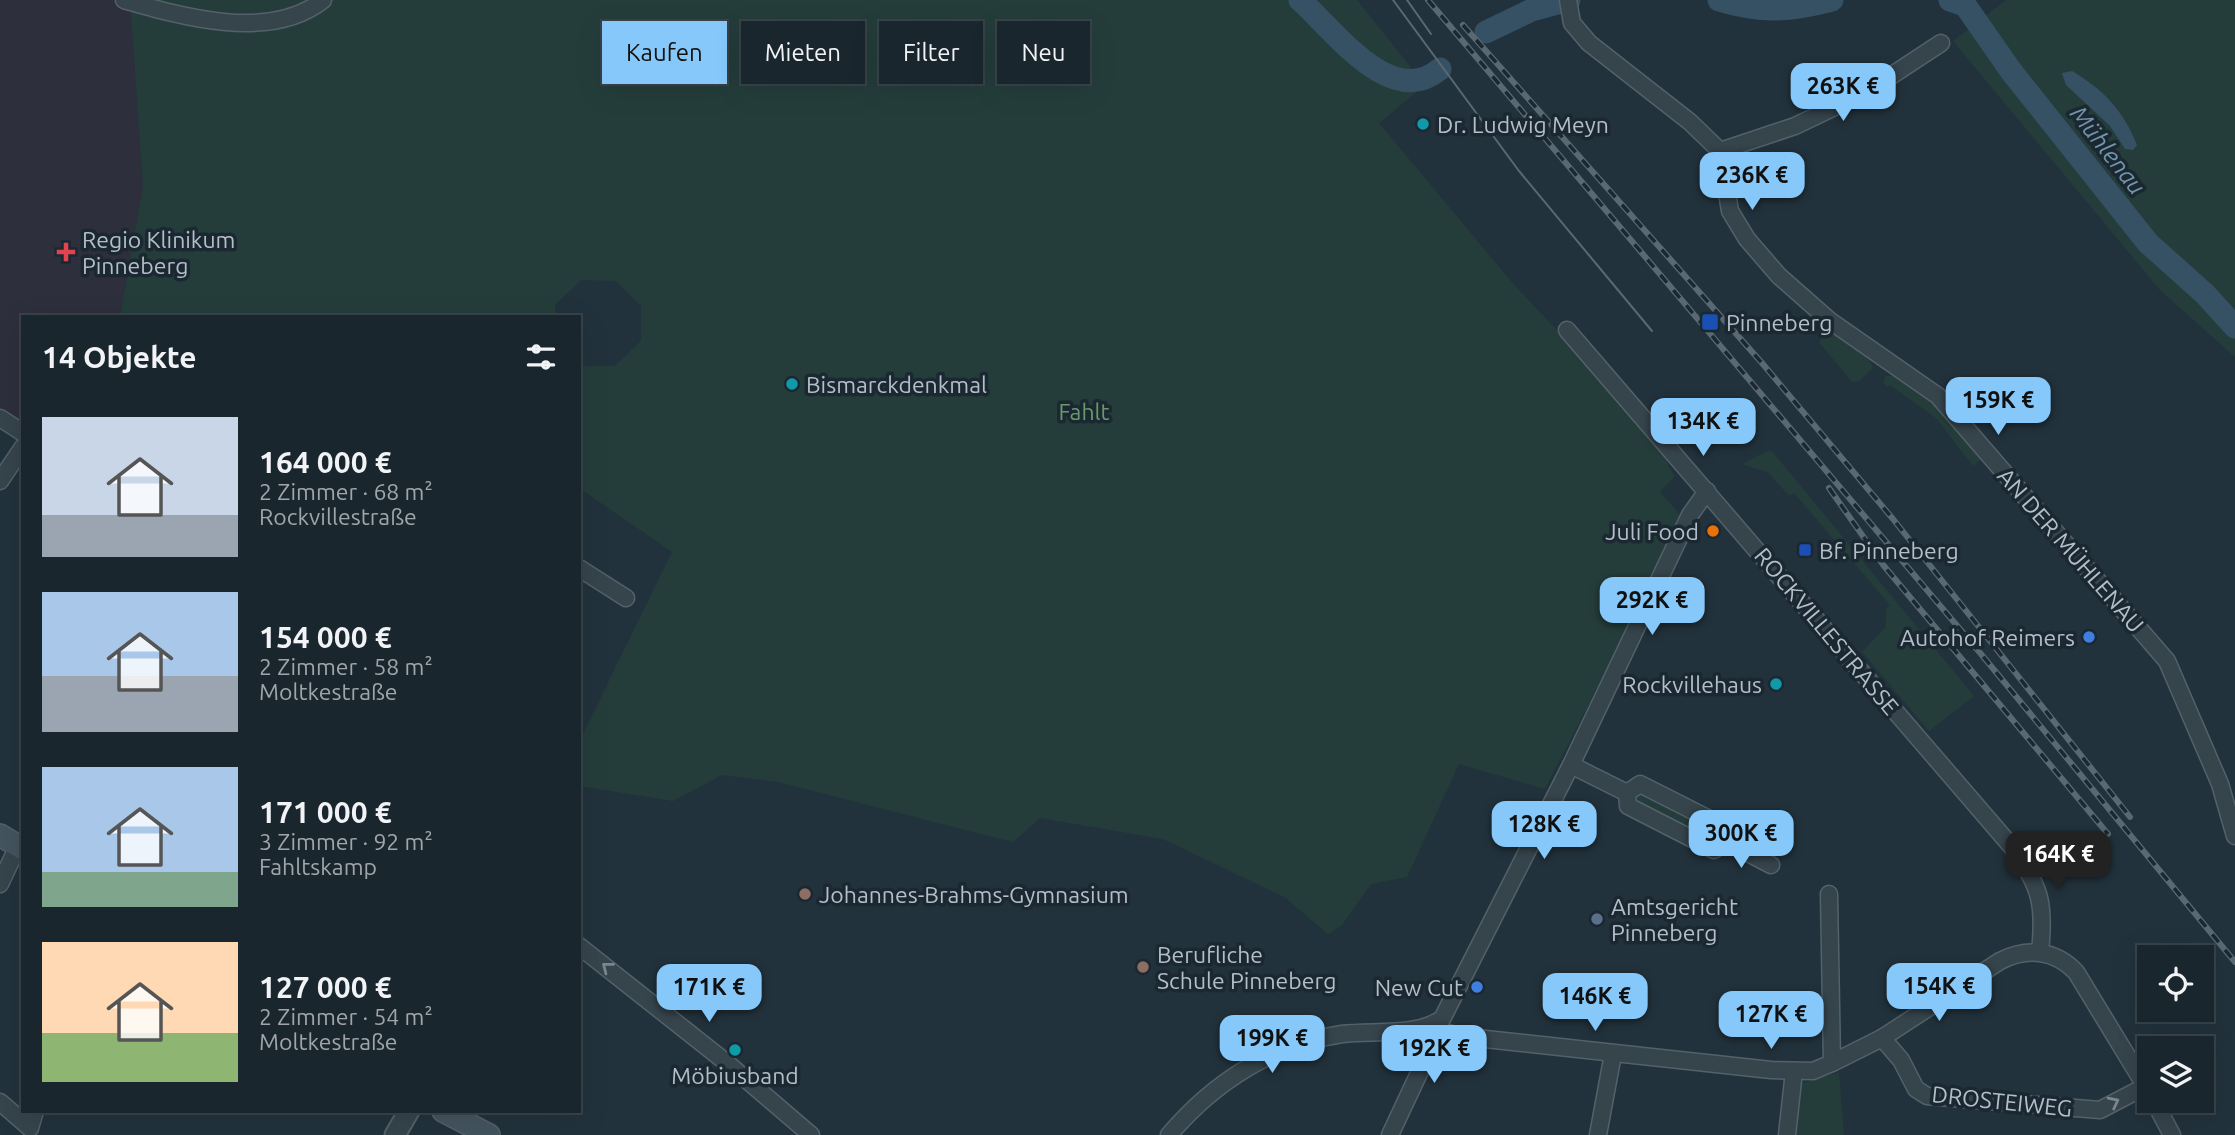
<!DOCTYPE html>
<html lang="de">
<meta charset="utf-8">
<style>
:root{--surface:#1a262d;--page:#273239;--text:#f1f3f6;--muted:#9fa5aa;--line:#384349;--accent:#85c8f9}
body{margin:0;font-family:Ubuntu,sans-serif;background:var(--page);color:var(--text);height:100vh;display:flex;flex-direction:column;font-size:26px;white-space:nowrap}
*{box-sizing:border-box;margin:0}
p{font-size:23px;color:var(--muted)}
.icon{flex:none;width:38px;height:38px;fill:none;stroke:currentColor;stroke-width:2;stroke-linecap:round;stroke-linejoin:round}
.map{position:relative;flex:1;overflow:hidden}
.sheet{position:absolute;left:21px;top:315px;width:560px;height:798px;display:flex;flex-direction:column;background:var(--surface);border-radius:0px;box-shadow:0 7px 28px #0002,0 0 0 2px var(--line)}
.sheet>*{flex:none}
.banner{position:absolute;left:602px;top:21px;width:665px;height:63px;display:flex;gap:14px}
.controls{position:absolute;left:2137px;top:945px;display:grid;gap:14px}
.controls a{display:grid;place-items:center;width:77px;height:77px;border-radius:0px;background:var(--surface);box-shadow:0 7px 28px #0002,0 0 0 2px var(--line);font-size:35px}
.price{position:absolute;translate:-50% -60px;padding:0 16px;border-radius:14px;background:var(--accent);color:#111;font-size:23px;line-height:46px;filter:drop-shadow(0 2px 4px #0008)}
.price::after{content:'';position:absolute;left:50%;top:42px;width:21px;height:16px;margin-left:-10px;background:inherit;clip-path:polygon(0 0,100% 0,50% 100%)}
.price.selected{background:#222;color:#fff}
ul{padding:0;list-style:none}
li{display:flex;align-items:center;gap:21px;height:175px;padding:0 21px}
li span{display:grid;place-items:center;flex:none;width:196px;height:140px;border-radius:0px;color:#555}
li>.icon{margin-inline-start:auto}
span .icon{width:84px;height:84px;fill:#fffc;stroke-width:1}
li b{font-size:30px}
h2{display:flex;justify-content:space-between;align-items:center;height:84px;padding:0 21px;font-size:30px}
.pill{padding:0 24px;border-radius:0px;background:var(--surface);box-shadow:0 7px 28px #0002,0 0 0 2px var(--line);font-size:24px;line-height:63px}
.pill.selected{background:var(--accent);color:#111}
.map>svg:first-child{display:block}
.medical{fill:#2e2f3d}
.green{fill:#243d3b}
.water{fill:#365163}
.lines{fill:none;stroke-linecap:round;stroke-linejoin:round}
.river{stroke:#365163;stroke-width:23}
.minor-casing{stroke:#54616a;stroke-width:19}
.tertiary-casing{stroke:#54616a;stroke-width:23}
.secondary-casing{stroke:#54616a;stroke-width:24}
.minor{stroke:#36444c;stroke-width:16}
.tertiary{stroke:#36444c;stroke-width:19}
.secondary{stroke:#44545f;stroke-width:21}
.tram{stroke:#586973;stroke-width:2}
.rail-casing{stroke:#586973;stroke-width:6}
.rail{stroke:#1b2831;stroke-width:3.5;stroke-dasharray:10;stroke-linecap:butt}
.oneway{stroke:#7a8790}
.culture-dot{fill:#0f9aa8;stroke:#1b2831;stroke-width:2.5}
.health-dot{fill:#e0444e;stroke:#1b2831;stroke-width:2.5}
.transit-dot{fill:#1a4fb4;stroke:#1b2831;stroke-width:2.5}
.food-dot{fill:#e8710a;stroke:#1b2831;stroke-width:2.5}
.shop-dot{fill:#3f7fe0;stroke:#1b2831;stroke-width:2.5}
.education-dot{fill:#8d6e63;stroke:#1b2831;stroke-width:2.5}
.service-dot{fill:#5c6f8a;stroke:#1b2831;stroke-width:2.5}
.labels{text-anchor:middle;dominant-baseline:central;stroke-width:7;stroke-linejoin:round;paint-order:stroke}
.poi-label{font-size:23px;fill:#b2bec8;stroke:#1b2831;text-anchor:start}
.park-label{font-size:23px;fill:#68996a;stroke:#1b2831}
.street-label{font-size:23px;fill:#b2bec8;stroke:#1b2831}
.water-label{font-size:24px;font-style:italic;fill:#7196ab;stroke:#1b2831}
</style>
<div class="map">
<svg width="2235" height="1135" viewBox="0 0 2235 1135">
<rect width="100%" height="100%" fill="#22323c"/>
<path class="medical" d="M0,0h130l13,186 -23,131h-97v109l-23,-15z"/>
<g class="green">
<path d="M130,0h1227l68,85 -46,38 136,163 150,158 3,22 7,10 -15,16 24,27 -139,270 -86,-25 -52,113 -36,7 -29,41 -14,9 -42,-36 -123,-59 -123,-21 -27,24 -235,-60 -56,-7 -49,26 -94,-15v-44l93,-190 -93,-64v-122h36l26,-25v-35l-25,-25 -35,-1 -26,25v12h-435l23,-131z"/>
<path d="M2006,0h229v357l-75,-67 -207,-249z"/>
<path d="M1826,333c13,1 44,22 47,35l-14,13 -7,1 -33,-40z"/>
<path d="M1886,376h9l42,31 48,49 -12,10 -38,-49 -45,-32 -3,2 -4,-5z"/>
<path d="M1771,450l203,246 -45,35 -67,-79 24,-25v-18l4,-4 -96,-112 -5,3 -20,-23 -27,-9z"/>
<path d="M1644,790l79,45 -6,10 -81,-38 -3,-12z"/>
<path d="M1839,1072l5,63h-48l4,-51z"/>
</g>
<path class="water" d="M2072,71c32,19 51,39 65,74l-4,5 -8,-1 -15,-23 -44,-41 -4,-12z"/>
<g class="lines">
<g class="river">
<path d="M1300,0c35,31 91,110 140,69"/>
<path d="M1719,0c43,13 70,11 113,0"/>
<path d="M1950,0l15,5 46,66 137,172 57,51 30,33"/>
<path d="M1486,32l46,-22 37,-10"/>
</g>
<defs>
<g id="minor">
<path d="M124,0c59,17 146,42 199,0"/>
<path d="M1568,0l4,23 17,20 101,79 30,29 10,60 17,28 32,37 50,44 109,76 229,265 53,123 15,52"/>
<path d="M1720,151l75,-25 73,-35 73,-48"/>
<path d="M1567,330l445,517c29,40 33,57 28,105"/>
<path d="M0,418l23,15"/>
<path d="M0,481l23,-34"/>
<path d="M579,568l47,30"/>
<path d="M1571,765l56,28"/>
<path d="M1627,793l13,-9 87,44v14"/>
<path d="M1627,793l1,13 86,44 13,-8"/>
<path d="M1727,842l44,23"/>
<path d="M0,884l18,-38"/>
<path d="M1829,894l3,169"/>
<path d="M579,946l148,117 84,72"/>
<path d="M1435,1023l9,9 14,4 313,34 42,1 19,-8 50,-25 118,-77c27,-14 55,-11 76,11l73,120"/>
<path d="M1882,1038l19,22 15,29 11,7 173,14 46,-24"/>
<path d="M2154,1101l18,34"/>
<path d="M0,1102l30,26 5,-17"/>
<path d="M1169,1135c45,-53 104,-91 173,-101 31,-4 73,3 100,-15l129,-254 119,-250 17,-24"/>
<path d="M1390,1135l45,-96v-16"/>
<path d="M1598,1135l15,-81"/>
<path d="M1787,1135l7,-64"/>
</g>
<path id="tertiary" d="M395,1135l14,-24"/>
<g id="secondary">
<path d="M0,835l23,14"/>
<path d="M443,1111l46,24"/>
</g>
</defs>
<use href="#minor" class="minor-casing"/>
<use href="#tertiary" class="tertiary-casing"/>
<use href="#secondary" class="secondary-casing"/>
<use href="#minor" class="minor"/>
<use href="#tertiary" class="tertiary"/>
<use href="#secondary" class="secondary"/>
<g class="tram">
<path d="M1393,0l126,171 133,160"/>
<path d="M1407,0l24,34"/>
</g>
<defs>
<g id="rail">
<path d="M1428,0l553,654 254,308"/>
<path d="M1463,25l299,338 131,156 237,298"/>
<path d="M1829,488l55,78 224,268"/>
</g>
</defs>
<use href="#rail" class="rail-casing"/>
<use href="#rail" class="rail"/>
</g>
<defs><path id="oneway-chevron" d="M-2-3.5L2.5 0L-2 3.5" fill="none" stroke-width="1.6" stroke-linecap="round" stroke-linejoin="round" transform="scale(1.75)"/></defs>
<g class="oneway">
<use href="#oneway-chevron" transform="translate(607 967) rotate(-142)"/>
<use href="#oneway-chevron" transform="translate(2114 1102) rotate(-27)"/>
</g>
<g class="culture-dot">
<circle cx="1423" cy="124" r="7"/>
<circle cx="792" cy="384" r="7"/>
<circle cx="1776" cy="684" r="7"/>
<circle cx="735" cy="1050" r="7"/>
</g>
<path class="health-dot" d="M62.5 241.5h7v7h7v7h-7v7h-7v-7h-7v-7h7z"/>
<g class="transit-dot">
<rect x="1701" y="313" width="18" height="18" rx="3.5"/>
<rect x="1798" y="543" width="14" height="14" rx="3.5"/>
</g>
<circle class="food-dot" cx="1713" cy="531" r="7"/>
<g class="shop-dot">
<circle cx="2089" cy="637" r="7"/>
<circle cx="1477" cy="987" r="7"/>
</g>
<g class="education-dot">
<circle cx="805" cy="894" r="7"/>
<circle cx="1143" cy="967" r="7"/>
</g>
<circle class="service-dot" cx="1597" cy="919" r="7"/>
<g class="labels">
<g class="poi-label">
<text x="1437" y="124">Dr. Ludwig Meyn</text>
<text x="82" y="239">Regio Klinikum<tspan x="82" dy="26">Pinneberg</tspan></text>
<text x="1726" y="322">Pinneberg</text>
<text x="806" y="384">Bismarckdenkmal</text>
<text x="1699" y="531" text-anchor="end">Juli Food</text>
<text x="1819" y="550">Bf. Pinneberg</text>
<text x="2075" y="637" text-anchor="end">Autohof Reimers</text>
<text x="1762" y="684" text-anchor="end">Rockvillehaus</text>
<text x="819" y="894">Johannes-Brahms-Gymnasium</text>
<text x="1611" y="906">Amtsgericht<tspan x="1611" dy="26">Pinneberg</tspan></text>
<text x="1157" y="954">Berufliche<tspan x="1157" dy="26">Schule Pinneberg</tspan></text>
<text x="1463" y="987" text-anchor="end">New Cut</text>
<text x="735" y="1075" text-anchor="middle">Möbiusband</text>
</g>
<g class="park-label">
<text x="1084" y="411">Fahlt</text>
</g>
<g class="street-label">
<text transform="translate(2071 550) rotate(49)">AN DER MÜHLENAU</text>
<text transform="translate(1827 631) rotate(50)">ROCKVILLESTRASSE</text>
<text transform="translate(2002 1101) rotate(6)">DROSTEIWEG</text>
</g>
<g class="water-label">
<text transform="translate(2108 150) rotate(52)">Mühlenau</text>
</g>
</g>
</svg>
<div class="controls">
<a><svg class="icon" aria-label="locate" viewBox="0 0 24 24"><circle cx="12" cy="12" r="6"/><path d="M12 2v4M12 18v4M2 12h4M18 12h4"/></svg></a>
<a><svg class="icon" aria-label="layers" viewBox="0 0 24 24"><path d="M12 4l9 5-9 5-9-5zM3 14l9 5 9-5"/></svg></a>
</div>
<b class="price" style="left:1843px;top:123px">263K €</b>
<b class="price" style="left:1752px;top:212px">236K €</b>
<b class="price" style="left:1998px;top:437px">159K €</b>
<b class="price" style="left:1703px;top:458px">134K €</b>
<b class="price" style="left:1652px;top:637px">292K €</b>
<b class="price" style="left:1544px;top:861px">128K €</b>
<b class="price" style="left:1741px;top:870px">300K €</b>
<b class="price selected" style="left:2058px;top:891px">164K €</b>
<b class="price" style="left:1939px;top:1023px">154K €</b>
<b class="price" style="left:709px;top:1024px">171K €</b>
<b class="price" style="left:1595px;top:1033px">146K €</b>
<b class="price" style="left:1771px;top:1051px">127K €</b>
<b class="price" style="left:1272px;top:1075px">199K €</b>
<b class="price" style="left:1434px;top:1085px">192K €</b>
<div class="banner">
<a class="pill selected">Kaufen</a>
<a class="pill">Mieten</a>
<a class="pill">Filter</a>
<a class="pill">Neu</a>
</div>
<section class="sheet">
<h2>14 Objekte<svg class="icon" aria-label="filters" viewBox="0 0 24 24"><path d="M4 7h16M4 17h16"/><circle cx="9" cy="7" r="2"/><circle cx="15" cy="17" r="2"/></svg></h2>
<ul>
<li><span style="background:linear-gradient(#c9d6e8 70%,#9aa5b1 0)"><svg class="icon" aria-label="home" viewBox="0 0 24 24"><path d="M3 11l9-7 9 7M6 9v11h12V9"/></svg></span><div><b>164 000 €</b><p>2 Zimmer · 68 m²</p><p>Rockvillestraße</p></div></li>
<li><span style="background:linear-gradient(#a9c7e8 60%,#9aa5b1 0)"><svg class="icon" aria-label="home" viewBox="0 0 24 24"><path d="M3 11l9-7 9 7M6 9v11h12V9"/></svg></span><div><b>154 000 €</b><p>2 Zimmer · 58 m²</p><p>Moltkestraße</p></div></li>
<li><span style="background:linear-gradient(#a9c7e8 75%,#7fa58c 0)"><svg class="icon" aria-label="home" viewBox="0 0 24 24"><path d="M3 11l9-7 9 7M6 9v11h12V9"/></svg></span><div><b>171 000 €</b><p>3 Zimmer · 92 m²</p><p>Fahltskamp</p></div></li>
<li><span style="background:linear-gradient(#ffd9b3 65%,#8fb573 0)"><svg class="icon" aria-label="home" viewBox="0 0 24 24"><path d="M3 11l9-7 9 7M6 9v11h12V9"/></svg></span><div><b>127 000 €</b><p>2 Zimmer · 54 m²</p><p>Moltkestraße</p></div></li>
</ul>
</section>
</div>
